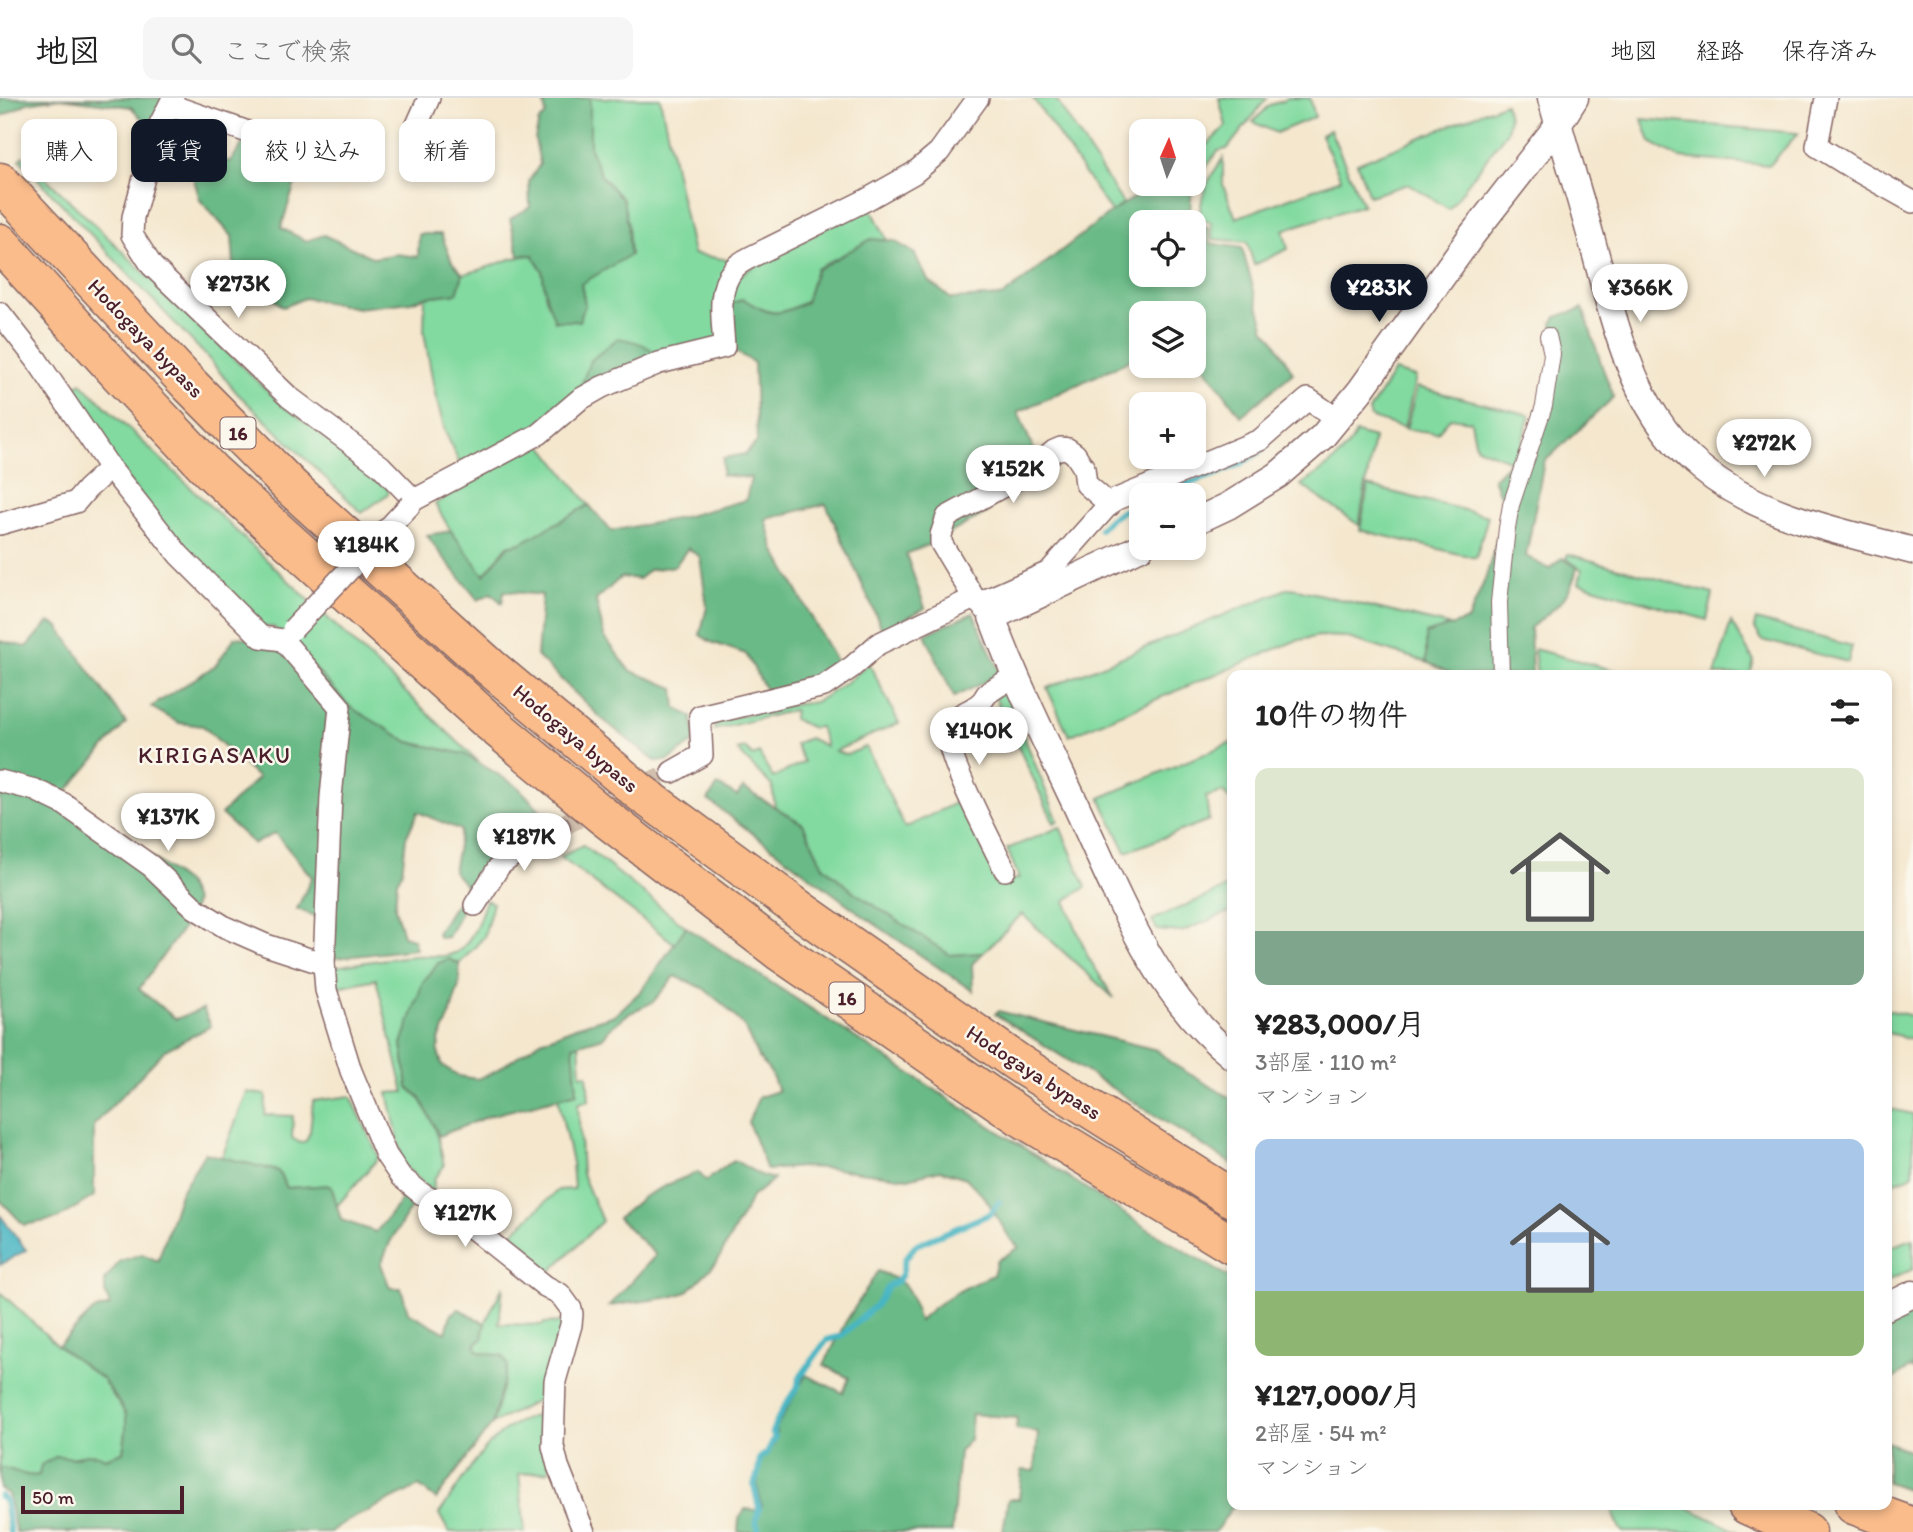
<!DOCTYPE html>
<html lang="ja">
<meta charset="utf-8">
<style>
:root{--surface:#fff;--page:#f6f6f6;--text:#222;--muted:#767676;--line:#e0e0e0;--accent:#111827}
body{margin:0;font-family:Itim,"Klee One",sans-serif;background:var(--page);color:var(--text);height:100vh;display:flex;flex-direction:column;font-size:26px;white-space:nowrap}
*{box-sizing:border-box;margin:0}
p{font-size:23px;color:var(--muted)}
.icon{flex:none;width:38px;height:38px;fill:none;stroke:currentColor;stroke-width:2;stroke-linecap:round;stroke-linejoin:round}
.map{position:relative;flex:1;overflow:hidden}
.drawer{position:absolute;left:1227px;top:572px;width:665px;height:840px;display:flex;flex-direction:column;background:var(--surface);border-radius:14px;box-shadow:0 4px 10px #0003}
.drawer>*{flex:none}
.guide{position:absolute;left:21px;top:21px;width:665px;height:63px;display:flex;gap:14px}
.needle{width:46px;rotate:3deg}
.fabs{position:absolute;left:1129px;top:21px;display:grid;gap:14px}
.fabs a{display:grid;place-items:center;width:77px;height:77px;border-radius:14px;background:var(--surface);box-shadow:0 4px 10px #0003;font-size:35px}
.scale{position:absolute;left:21px;bottom:18px;width:163px;box-sizing:border-box;padding-left:7px;border:4px solid #4a1f2b;border-top:0;font-size:19px;line-height:24px;white-space:nowrap;color:#4a1f2b;-webkit-text-stroke:5px #fbf7ec;paint-order:stroke}
.price{position:absolute;translate:-50% -60px;padding:0 16px;border-radius:24px;background:#fff;color:#222;font-size:23px;line-height:46px;filter:drop-shadow(0 2px 4px #0008)}
.price::after{content:'';position:absolute;left:50%;top:42px;width:21px;height:16px;margin-left:-10px;background:inherit;clip-path:polygon(0 0,100% 0,50% 100%)}
.price.selected{background:var(--accent);color:#fff}
ul{padding:0;list-style:none}
li{display:grid;align-content:center;gap:14px;height:371px;padding:0 28px}
li span{display:grid;place-items:center;height:217px;border-radius:14px;color:#555}
li>.icon{margin-inline-start:auto}
span .icon{width:126px;height:126px;fill:#fffc;stroke-width:1}
li b{font-size:30px}
h2{display:flex;justify-content:space-between;align-items:center;height:84px;padding:0 28px;font-size:30px}
.pill{padding:0 24px;border-radius:14px;background:var(--surface);box-shadow:0 4px 10px #0003;font-size:24px;line-height:63px}
.pill.selected{background:var(--accent);color:#fff}
header{display:flex;align-items:center;gap:42px;box-sizing:border-box;height:98px;padding:0 35px;background:var(--surface);border-bottom:2px solid var(--line)}
header strong{font-size:33px}
nav{display:flex;gap:38px;margin-inline-start:auto;font-size:24px}
.search{width:490px;height:63px;background:var(--page);display:flex;align-items:center;gap:18px;box-sizing:border-box;padding:0 24px;border-radius:14px;color:var(--muted);font-size:26px}
.map>svg:first-child{display:block}
.green{fill:#82daa0;stroke:#667c66;stroke-width:2}
.forest{fill:#69ba86;stroke:#5a6c58;stroke-width:2}
.water{fill:#47b5c3;stroke:#486a77;stroke-width:2}
.lines{fill:none;stroke-linecap:round;stroke-linejoin:round}
.stream{stroke:#47b5c3;stroke-width:6}
.minor-tunnel{stroke:#d2bfad;stroke-width:21;stroke-dasharray:21 10;stroke-linecap:butt}
.pedestrian-casing{stroke:#866564;stroke-width:18}
.minor-casing{stroke:#866564;stroke-width:24}
.tertiary-casing{stroke:#866564;stroke-width:29}
.motorway-casing{stroke:#866564;stroke-width:41}
.pedestrian{stroke:#fff;stroke-width:16}
.minor{stroke:#fff;stroke-width:21}
.tertiary{stroke:#fff;stroke-width:26}
.motorway{stroke:#fabc8b;stroke-width:38}
.minor-bridge-casing{stroke:#866564;stroke-width:24;stroke-linecap:butt}
.minor-bridge{stroke:#fff;stroke-width:21}
.labels{text-anchor:middle;dominant-baseline:central;stroke-width:5;stroke-linejoin:round;paint-order:stroke}
.shield{fill:#fbf7ec;stroke:#7f6065;stroke-width:2}
.shield-label{font-size:19px;font-weight:bold;fill:#4a1f2b}
.street-label{font-size:21px;fill:#4a1f2b;stroke:#fbf7ec}
.neighbourhood-label{font-size:23px;letter-spacing:2px;fill:#4a1f2b;stroke:#fbf7ec}
</style>
<header>
<strong>地図</strong>
<div class="search"><svg class="icon" aria-label="search" viewBox="0 0 24 24"><circle cx="10" cy="10" r="6"/><path d="M15 15l6 6"/></svg>ここで検索</div>
<nav><a>地図</a><a>経路</a><a>保存済み</a></nav>
</header>
<div class="map">
<svg width="1913" height="1434" viewBox="0 0 1913 1434">
<rect width="100%" height="100%" fill="#fbf7ec"/>
<filter id="ink" filterUnits="userSpaceOnUse"><feTurbulence type="fractalNoise" baseFrequency=".0143" numOctaves="2"/><feDisplacementMap in="SourceGraphic" scale="14" xChannelSelector="R" yChannelSelector="G"/><feConvolveMatrix kernelMatrix="1 2 1 2 8 2 1 2 1" color-interpolation-filters="sRGB"/></filter>
<filter id="wash" filterUnits="userSpaceOnUse"><feTurbulence type="fractalNoise" baseFrequency=".00686" numOctaves="4" result="noise"/><feDisplacementMap in="SourceGraphic" scale="28" xChannelSelector="R" yChannelSelector="G"/><feGaussianBlur stdDeviation="1.57" result="paint"/><feColorMatrix in="noise" values="0 0 0 0 0 0 0 0 0 0 0 0 0 0 0 0 0 1.4 0 .05"/><feComposite in="paint" operator="in"/></filter>
<g filter="url(#wash)">
<rect width="100%" height="100%" fill="#f4e7ce"/>
<g class="green">
<path d="M590,0h70l33,156 42,7 -15,85 -140,42 -44,42 -75,37 -16,-36 -10,-37 -11,-62 1,-35 32,-4 6,-19c25,-4 46,-18 70,-19l9,15 4,27 39,8 -4,-21 14,-10 28,-74 -22,-24 -11,-28z"/>
<path d="M1033,0h22l69,107 -13,7z"/>
<path d="M1219,0h48l-40,51 -9,2 -20,27 -4,-6v-14l32,-32z"/>
<path d="M1287,0h23l5,19 -39,16 -23,-11 17,-17 13,-4z"/>
<path d="M1505,5l4,14 -2,14 -58,78 -40,-25 -40,12 -12,-33z"/>
<path d="M1642,21l156,14 -28,32 -91,-7 -29,-16z"/>
<path d="M1330,32l33,75 -80,25 5,19 -34,16 -7,-23 -35,-3 -1,-17 -12,-2c3,-30 7,-37 24,-62v27l13,33 105,-39 -20,-44z"/>
<path d="M23,58l256,246 33,25 77,63 -1,4 -26,19 -125,-120 -28,-34 -189,-199z"/>
<path d="M869,106l18,36h-16l-55,29 -10,33c-31,15 -33,14 -63,-3l-15,6 11,-30z"/>
<path d="M1394,273l22,6 -12,51 -33,-10 -2,-7z"/>
<path d="M81,285l401,382 -18,-11 -55,-12 -60,-35 -58,-65 -18,-15h-15l-75,-76 -64,-83 -49,-79z"/>
<path d="M1417,289l113,28 -14,48 -40,-16 -5,-26 -21,-3 -13,15 -31,-4z"/>
<path d="M1356,335l18,5 -15,87 -58,-40c22,-15 43,-28 55,-52z"/>
<path d="M539,343l50,64 -68,38 -13,3 -24,29 -33,-44 -16,-27z"/>
<path d="M1368,388l120,30 -12,42 -116,-28z"/>
<path d="M1568,456l145,40 -6,26 -128,-37 3,-13 -16,-12z"/>
<path d="M1289,490l8,1 154,37 -25,8v28l-81,-25 -26,-1 -24,5 -226,95 -22,-48z"/>
<path d="M1756,522l96,26 -4,16 -86,-22 -8,-13z"/>
<path d="M1731,524l23,39 -4,14h-35z"/>
<path d="M1534,551l98,26h-95z"/>
<path d="M869,565l30,60 -64,28 11,4 20,-8 39,81 56,-28 42,83 16,-5 -12,-29 53,-22 26,60 -21,14 23,56 26,41 -92,-84 -39,39 -33,2 -96,-63 -31,-26 -20,-42 -28,-17 -3,-21 -35,-36 8,-2 8,8 6,-3 14,25 31,-16 -9,-18 14,-6 17,8 -6,-19 -8,1 -19,-9 1,-9 -80,20 2,-8 61,-15 38,-5 11,-6 25,-17z"/>
<path d="M1006,594l52,129 -4,2 -59,-126z"/>
<path d="M1232,644v60l-9,-10 -17,5 3,23 -83,32 -26,-54z"/>
<path d="M583,747l103,82 -11,17 -115,-87z"/>
<path d="M1232,787v26l-51,21 -24,-2 -5,-10z"/>
<path d="M486,802l7,3 -9,34 -25,27 -10,-5 -11,4 -15,19 -21,62 6,43c24,18 31,50 36,79l-10,13 -1,14 -40,-38 8,-2 -13,-60 16,-1 -28,-113 -43,9 -5,-20c28,-4 57,-10 86,-12 15,-1 30,3 43,-4 16,-10 23,-35 29,-52z"/>
<path d="M1887,912l26,6v23l-26,-6z"/>
<path d="M579,946l2,31 6,-1 2,27 -11,2 4,71 20,47 -56,55 -44,-33 56,-53 16,-1 -2,-26 -14,-65 19,-5 -4,-47z"/>
<path d="M247,994l19,3 -1,20 28,1 -1,22 8,5 6,-2 4,-9 3,-31 38,-5 28,61 -42,49 -6,-21 -44,3 -9,-17 -56,-14z"/>
<path d="M1886,1010l27,6v60l-4,3 -22,8z"/>
<path d="M1913,1141v30l-26,12v-33z"/>
<path d="M503,1188l-4,38 43,1 2,-2 24,-1 -20,73 -56,29 16,-59 -6,-9 -23,-4 -4,-7 7,-6 3,-16z"/>
<path d="M0,1194l58,54 44,33 24,36v17l-3,20 -19,6c-10,-6 -18,-2 -29,-1 -5,1 -12,-1 -18,-1 -5,5 -11,13 -17,18 -12,8 -27,-6 -40,-6z"/>
<path d="M540,1317l7,1 2,55 -30,3 6,58h-76l-10,-18c26,-37 52,-91 101,-99z"/>
<path d="M1610,1407h72l56,27h-115l-3,-3z"/>
</g>
<g class="forest">
<path d="M0,0h166l-15,27 -9,-6 -11,-12 -70,-9 -34,5 -27,14z"/>
<path d="M543,0h47v50l11,28 22,24 5,25 2,30 -49,29 4,21 -6,16h-24l-9,-24 -4,-27 -9,-15h-14l-9,-36 20,-12 -1,-26 11,-17 -5,-25 4,-18 7,-6z"/>
<path d="M247,39l55,24 -21,67 25,13 18,-6 50,23 22,-4 22,3 1,-23h22l11,28 11,12 -6,19 -32,4 -14,5 -53,6 -53,-10 -22,9 -49,-43 -2,-28 -32,-36 -9,-31 12,-8h28z"/>
<path d="M1194,74l4,6 -6,10 -3,34h-48v53h53v-49l14,2 1,15 33,5 23,82 8,8 20,35 -52,43 -47,-64v-39h-53v42l-123,57 22,53 -54,48 -54,30 -26,11 19,54 -42,23 -57,-127 -60,15 8,30 65,118 -15,12 -57,13 -21,-38 -35,-12 -11,-7 7,-28 -7,-50 -12,-9 -13,18 -26,4 -10,9 -18,-2 -25,23 8,36 25,34 45,18 2,20 16,9 4,23 -28,21h-13l-54,-43 -64,-62 5,-61 -38,-4 -2,12 -11,-10 -13,7 -42,-52 -9,-13 24,-4 33,44 24,-29 13,-3 68,-38 22,26 69,-13 66,-18 5,-22 -29,-3 1,-17 22,-4 12,-12 -3,-79 -25,-16 -1,-42 15,-6c30,17 32,18 63,3l10,-32 55,-31 23,2 20,12 14,27 23,19 52,-3 108,-84 45,-28h38z"/>
<path d="M1583,210l20,61 11,28 -70,65 -18,94 23,13 13,-11 15,9c-6,32 -23,42 -47,61l2,47h-78l-28,-13v-28l42,-14 18,-43 20,-69 -13,-29 52,-52 11,-58 -4,-46 4,-6z"/>
<path d="M618,240c15,3 33,6 41,21l-79,30 10,-28z"/>
<path d="M973,515l28,61 -47,23 -29,-63z"/>
<path d="M49,524l9,4 68,97 -60,69 120,91 9,19 -5,16 -51,71 37,30 27,-10 8,17 -46,24 -71,75v71l-37,23 -33,6 -24,-25v-559l27,6z"/>
<path d="M235,539l56,5 59,65 59,35 55,12 53,32 31,32c-14,10 -32,19 -45,31 -27,24 -38,57 -55,88l-9,1 -2,-5 14,-23 12,-14 3,-10 -13,-15 8,-41 -43,-18 -12,26 -4,34 -5,9 -2,27 8,28 10,3 3,10 -87,10 -12,-42 -20,-8 15,-32 -37,-44 -21,11 -33,-30 37,-36 -55,-52 -24,-3 -28,-16 65,-42z"/>
<path d="M718,687l19,11 6,-8 60,36 20,42 31,26 96,63 33,-2 -11,11 1,27 -107,-73 -158,-118z"/>
<path d="M686,829l462,302 84,50v226h2l-19,27h-212l5,-33h11l3,-29 13,1 3,-39 -22,-3 1,-11 -45,-4 -2,25 -11,13 -7,80h-214l1,-13 6,-10 11,1 6,-4 -5,-21 5,-27c11,-8 15,-16 14,-30l30,-53 37,18 6,-15 -25,-13 21,-42 33,-52c35,14 30,18 41,50 21,-22 46,-34 74,-46l4,-14 22,-14 -8,-7 -25,-41 -20,-21 -26,-8 -32,8 -80,-10 -27,-1 -34,3 -19,-48 11,-25 19,-6 -7,-18 -13,-16 -14,-31 -19,-20 -22,-18 -28,-12 -22,26 -25,12 -19,15 -5,8 -31,9 4,47 -88,23 -50,20 -19,-39 -12,-9 -6,-44 21,-62 9,-10 6,-9 11,-4 10,5v21l-10,33 -10,22 -1,12 5,14 16,10 18,3 15,-6 49,-32 37,-15 37,-11 26,-24z"/>
<path d="M998,913l159,39 14,13 61,36v65l-237,-150z"/>
<path d="M205,1055l73,18 9,17 44,-3 10,35 35,12 31,-39 10,5 -27,44 -9,22 9,24h11l7,24 38,21 5,-19 8,-5 26,14 -3,16 -7,6 4,7 24,4 5,9 -16,59 -56,75 -17,-13 -76,37 -13,9h-314l-8,-38 -8,-5v-21c15,0 23,10 39,7l2,-10 16,-9 18,2 10,-4 14,1 6,3 18,-6 3,-20v-17l-10,-17 -14,-19 -44,-33 35,-35 17,-5 -5,-14v-12l15,-19 22,-7 16,7 22,-68z"/>
<path d="M734,1062l28,16 12,3 -22,18 -35,65 -30,30 -16,5 -62,9 47,-51 -38,-37 25,-21 26,-13 29,-12 8,9z"/>
<path d="M1913,1209v63l-3,-2 -23,15 -1,-64z"/>
<path d="M1887,1344l26,11v38l-26,-9z"/>
</g>
<path class="water" d="M0,1117l26,35 -26,15z"/>
<g class="lines">
<g class="stream">
<path d="M1153,397c36,-13 86,-23 113,-49"/>
<path d="M1100,431l10,-10 31,-19"/>
<path d="M0,1398l5,5 5,31"/>
<path d="M759,1434l-3,-11 3,-13 -5,-23 4,-12 2,-15 7,-5 8,-16 -3,-5 9,-20 17,-26 1,-7 24,-34 4,-5 14,-4 34,-30 14,-21 8,-4 5,-6 3,-16 11,-14 74,-31 9,-12"/>
</g>
</g>
</g>
<g filter="url(#ink)">
<g class="lines">
<path class="minor-tunnel" d="M559,729l113,-55"/>
<defs>
<path id="pedestrian" d="M1501,578l-2,-74 8,-74 4,-23 33,-99 8,-52 -4,-18"/>
<g id="minor">
<path d="M173,0l-15,30 -25,89 -1,18 20,31 137,131 92,69 33,34"/>
<path d="M1826,0l-9,48 37,23 59,33"/>
<path d="M170,7l153,53"/>
<path d="M416,29l13,-29"/>
<path d="M0,215l36,46 74,109 69,87 82,82 22,3 57,67 -9,90 -7,167 2,26 25,81 35,84 15,22 21,17 24,13 99,79 15,8 11,15 1,5 -1,11 -16,56 -2,65 5,20 26,66"/>
<path d="M410,407l4,-5 125,-66 40,-34 23,-13 57,-24 65,-16c-1,-24 -8,-57 9,-77 4,-6 12,-10 18,-13l115,-57 48,-27 25,-21 39,-54"/>
<path d="M0,426l76,-22 11,-13 23,-21"/>
<path d="M974,500l-33,-55v-8l6,-18 82,-45 25,-21 7,-3 7,1 7,5 9,14 2,16 24,21"/>
<path d="M979,505l70,-31 63,-71 148,-61 48,-41 29,20"/>
<path d="M672,674l30,-17 -2,-39 124,-30 28,-19 26,-23 96,-46 12,12"/>
<path d="M0,683l35,9 29,14 87,62 44,42 30,19 41,18 58,19"/>
<path d="M1005,772c-11,-23 -63,-120 -57,-141 5,-16 23,-16 33,-27 3,-2 4,-6 6,-8 8,-7 19,-12 28,-18"/>
<path d="M475,807l25,-40 35,-26 24,-12"/>
</g>
<g id="tertiary">
<path d="M1551,0c13,48 28,96 41,143 23,81 40,172 109,227 59,49 140,63 212,83"/>
<path d="M1194,424l34,-16 50,-31 45,-39 37,-45 112,-156 86,-110 17,-27"/>
<path d="M1141,449l-149,70c23,63 53,123 82,184 42,89 79,192 158,255"/>
<path d="M1886,1209l27,-13"/>
</g>
<g id="motorway">
<path d="M0,84l190,203 101,102 200,181 150,125 159,117 218,153 214,135"/>
<path d="M0,145l121,133 91,96 273,246 118,98 176,135 242,166 211,128"/>
<path d="M1747,1407l60,27"/>
<path d="M1854,1407l59,22"/>
</g>
</defs>
<use href="#pedestrian" class="pedestrian-casing"/>
<use href="#minor" class="minor-casing"/>
<use href="#tertiary" class="tertiary-casing"/>
<use href="#motorway" class="motorway-casing"/>
<use href="#pedestrian" class="pedestrian"/>
<use href="#minor" class="minor"/>
<use href="#tertiary" class="tertiary"/>
<use href="#motorway" class="motorway"/>
<defs>
<path id="minor-bridge" d="M293,531l117,-124"/>
</defs>
<use href="#minor-bridge" class="minor-bridge-casing"/>
<use href="#minor-bridge" class="minor-bridge"/>
</g>
</g>
<g class="labels">
<g class="shield">
<rect x="220.5" y="319.5" width="35" height="31" rx="5"/>
<rect x="829.5" y="884.5" width="35" height="31" rx="5"/>
</g>
<g class="shield-label">
<text x="238" y="335">16</text>
<text x="847" y="900">16</text>
</g>
<g class="street-label">
<text transform="translate(146 240) rotate(46)">Hodogaya bypass</text>
<text transform="translate(576 640) rotate(40)">Hodogaya bypass</text>
<text transform="translate(1034 974) rotate(33)">Hodogaya bypass</text>
</g>
<g class="neighbourhood-label">
<text x="215" y="657">KIRIGASAKU</text>
</g>
</g>
</svg>
<div class="fabs">
<a><svg class="needle" viewBox="-14 -14 28 28"><path d="M0-13l5 13h-10z" fill="#e53935"/><path d="M0 13l5-13h-10z" fill="#767676"/></svg></a>
<a><svg class="icon" aria-label="locate" viewBox="0 0 24 24"><circle cx="12" cy="12" r="6"/><path d="M12 2v4M12 18v4M2 12h4M18 12h4"/></svg></a>
<a><svg class="icon" aria-label="layers" viewBox="0 0 24 24"><path d="M12 4l9 5-9 5-9-5zM3 14l9 5 9-5"/></svg></a>
<a>+</a>
<a>−</a>
</div>
<div class="scale">50 m</div>
<b class="price" style="left:238px;top:222px">¥273K</b>
<b class="price selected" style="left:1379px;top:226px">¥283K</b>
<b class="price" style="left:1640px;top:226px">¥366K</b>
<b class="price" style="left:1764px;top:381px">¥272K</b>
<b class="price" style="left:1013px;top:407px">¥152K</b>
<b class="price" style="left:366px;top:483px">¥184K</b>
<b class="price" style="left:979px;top:669px">¥140K</b>
<b class="price" style="left:168px;top:755px">¥137K</b>
<b class="price" style="left:524px;top:775px">¥187K</b>
<b class="price" style="left:465px;top:1151px">¥127K</b>
<div class="guide">
<a class="pill">購入</a>
<a class="pill selected">賃貸</a>
<a class="pill">絞り込み</a>
<a class="pill">新着</a>
</div>
<section class="drawer">
<h2>10件の物件<svg class="icon" aria-label="filters" viewBox="0 0 24 24"><path d="M4 7h16M4 17h16"/><circle cx="9" cy="7" r="2"/><circle cx="15" cy="17" r="2"/></svg></h2>
<ul>
<li><span style="background:linear-gradient(#dfe7d0 75%,#7fa58c 0)"><svg class="icon" aria-label="home" viewBox="0 0 24 24"><path d="M3 11l9-7 9 7M6 9v11h12V9"/></svg></span><div><b>¥283,000/月</b><p>3部屋 · 110 m²</p><p>マンション</p></div></li>
<li><span style="background:linear-gradient(#a9c7e8 70%,#8fb573 0)"><svg class="icon" aria-label="home" viewBox="0 0 24 24"><path d="M3 11l9-7 9 7M6 9v11h12V9"/></svg></span><div><b>¥127,000/月</b><p>2部屋 · 54 m²</p><p>マンション</p></div></li>
</ul>
</section>
</div>
